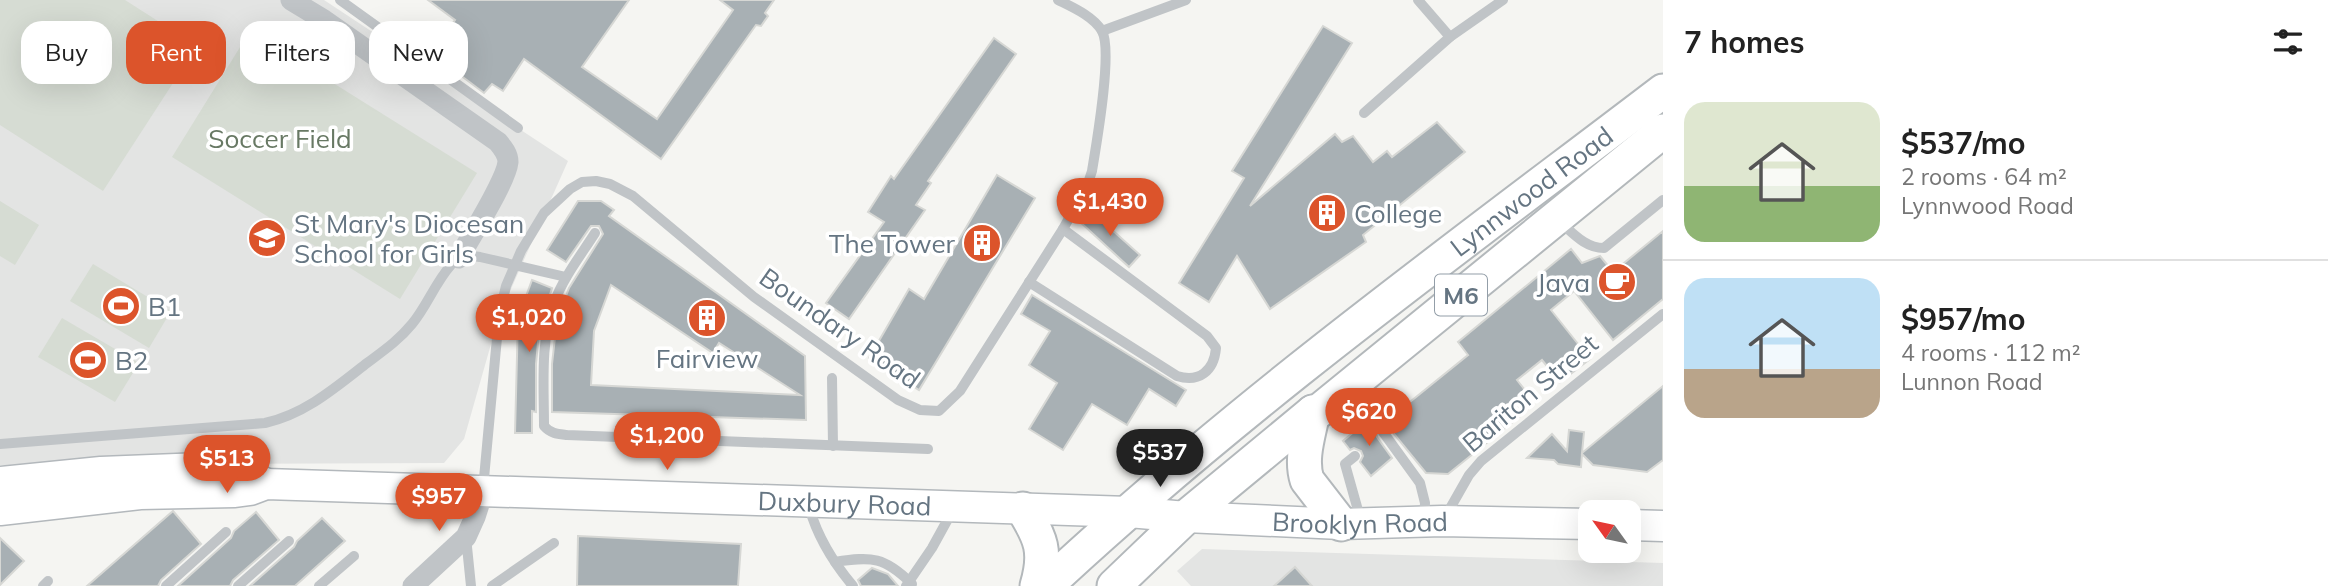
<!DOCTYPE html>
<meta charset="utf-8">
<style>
:root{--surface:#fff;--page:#f6f6f6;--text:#222;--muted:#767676;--line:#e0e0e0;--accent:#dc542b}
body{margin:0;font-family:Mulish,sans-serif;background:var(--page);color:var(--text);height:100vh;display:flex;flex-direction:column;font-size:26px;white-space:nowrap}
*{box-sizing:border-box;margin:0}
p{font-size:23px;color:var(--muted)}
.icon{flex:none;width:38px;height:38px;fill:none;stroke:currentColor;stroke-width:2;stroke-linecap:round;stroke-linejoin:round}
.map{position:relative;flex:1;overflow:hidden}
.details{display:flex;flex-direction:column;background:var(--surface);width:665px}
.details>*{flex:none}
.banner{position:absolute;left:21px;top:21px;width:665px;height:63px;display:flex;gap:14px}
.needle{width:46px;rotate:303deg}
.buttons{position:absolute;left:1578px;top:500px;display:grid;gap:14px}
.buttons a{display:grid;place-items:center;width:63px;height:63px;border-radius:14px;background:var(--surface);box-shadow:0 7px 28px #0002;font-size:35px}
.price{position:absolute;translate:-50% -60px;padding:0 16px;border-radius:24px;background:var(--accent);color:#fff;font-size:23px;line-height:46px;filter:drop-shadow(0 2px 4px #0008)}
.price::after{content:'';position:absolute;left:50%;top:42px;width:21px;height:16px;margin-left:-10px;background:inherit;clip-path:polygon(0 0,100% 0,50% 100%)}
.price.active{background:#222;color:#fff}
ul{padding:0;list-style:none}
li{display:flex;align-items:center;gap:21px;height:175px;padding:0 21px}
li+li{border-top:2px solid var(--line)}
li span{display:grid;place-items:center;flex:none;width:196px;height:140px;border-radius:21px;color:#555}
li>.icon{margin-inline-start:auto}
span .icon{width:84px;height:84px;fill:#fffc;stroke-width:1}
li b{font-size:30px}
h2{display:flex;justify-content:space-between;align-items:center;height:84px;padding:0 21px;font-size:30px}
.pill{padding:0 24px;border-radius:21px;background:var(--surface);box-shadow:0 7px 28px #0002;font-size:24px;line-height:63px}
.pill.active{background:var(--accent);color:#fff}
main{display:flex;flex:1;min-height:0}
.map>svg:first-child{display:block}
.built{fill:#e3e4e3}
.green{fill:#d6dcd3}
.building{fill:#a8b0b4;stroke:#d6d7d4;stroke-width:2;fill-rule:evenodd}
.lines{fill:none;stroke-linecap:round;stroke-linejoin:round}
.secondary-casing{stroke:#b3b8bc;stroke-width:33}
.primary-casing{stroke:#b3b8bb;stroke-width:37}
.lane{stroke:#c0c4c7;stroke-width:10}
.street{stroke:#c0c4c7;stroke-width:21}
.secondary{stroke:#fff;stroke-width:30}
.primary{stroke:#fff;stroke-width:33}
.labels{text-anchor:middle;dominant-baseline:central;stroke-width:7;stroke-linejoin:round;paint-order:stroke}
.shield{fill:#fff;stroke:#939ea8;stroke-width:2}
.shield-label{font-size:24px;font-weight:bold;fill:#657582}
.park-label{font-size:26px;fill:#687964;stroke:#fff}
.street-label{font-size:26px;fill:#657582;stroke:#fff}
.poi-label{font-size:26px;fill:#657582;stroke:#fff;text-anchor:start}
</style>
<main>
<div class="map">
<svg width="1663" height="586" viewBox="0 0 1663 586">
<rect width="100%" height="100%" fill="#f5f5f2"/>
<g class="built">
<path d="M0,0h324l244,161 -69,155 -35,123 -20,24 -444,2z"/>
<path d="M1202,549l461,14v23h-472l-14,-15z"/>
</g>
<g class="green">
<path d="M0,0h125l72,46 -94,145 -103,-66z"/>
<path d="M250,31l227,142 -77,126 -228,-142z"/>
<path d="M0,201l39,24 -24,40 -15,-9z"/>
<path d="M93,264l78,47 -22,37 -79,-47z"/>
<path d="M62,318l77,45 -24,39 -77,-45z"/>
</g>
<g class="building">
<path d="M428,0h201l-47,67 75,52 76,-109 -13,-10h54l-9,13 3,3 -7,10 -5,-1 -95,134 -137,-100 -21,32 -11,-7 -8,9 -53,-40 24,-33z"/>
<path d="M1323,26l29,17 -102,163 85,-72 7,8 11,-6 20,26 14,-11 5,6 45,-35 28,30 -102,83 3,7 -96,67 -33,-53 -28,46 -30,-19 65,-105 -12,-7z"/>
<path d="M994,38l22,16 -88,127 3,2 -15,22 9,5 -76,109 -23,-16 58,-81 -16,-10 23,-36 3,3z"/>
<path d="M997,175l38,23 -116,192 -50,-32 40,-69 15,10z"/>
<path d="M578,201h23l13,9 -5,6 196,140 1,64 -254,-8v-48l5,-44 12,-32 34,-54 -4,-8h-8l-25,36 -19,-12zM611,285l102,68 6,-10 81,52 -209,-10 3,-54z"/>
<path d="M1090,210l50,45 -11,12 -50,-46z"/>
<path d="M1663,231v68l-50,41 -39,-49 -23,19 39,49 -30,23 -18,-22 -25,20 11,14 -17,14 8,9 -71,57 -22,-1 -32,-39 1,-20 73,-59 -10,-13 113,-93 11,14 18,-7 13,16z"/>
<path d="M532,280l20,8 -13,44 -3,32v48l-4,-1v22h-17l3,-115z"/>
<path d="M1032,295l154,95 -10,16 -27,-17 -22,36 -35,-21 -29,46 -34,-21 28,-46 -28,-18 21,-34 -29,-17z"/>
<path d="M1663,386v74l-16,12 -54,-7 -11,-11 -1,13 -23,-3 -4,-4 -27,-2 25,-24 15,17 2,-21 15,2 -2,21z"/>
<path d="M1368,420l7,8 2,9 15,21 -21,18 -11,-14 3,-6 -2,-5 -7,-3 -4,2 -7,-9z"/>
<path d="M173,511l28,33 -40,36 -3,6h-71z"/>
<path d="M256,512l23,28 -46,40 -3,6h-52l53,-48 3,-7z"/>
<path d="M322,518l23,23 -50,45h-45l44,-39 3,-6z"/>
<path d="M578,536l163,8 -3,42h-161z"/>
<path d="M0,538l24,23 -24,24z"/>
<path d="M1295,567l17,19h-38z"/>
<path d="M872,568l16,6 10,12h-37l-3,-6z"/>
</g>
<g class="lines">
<defs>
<g id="secondary">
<path d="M0,482l101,-10 101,-4 43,4 21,12"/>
<path id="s1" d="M0,510l140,-16 95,-2 15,-2 16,-6 863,28 57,5 155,7 101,-3 149,3"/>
<path d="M1629,525l34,1"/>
</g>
<g id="primary">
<path d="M1313,412c-4,22 -13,46 -6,68l34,44"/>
<path d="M1023,509c18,29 24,43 14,77"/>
<path id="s2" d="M1046,586c193,-180 407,-335 617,-495"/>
<path d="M1114,586l72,-69 127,-105 6,-1 344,-280"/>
</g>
</defs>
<use href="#secondary" class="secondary-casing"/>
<use href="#primary" class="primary-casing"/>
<g class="lane">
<path d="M340,0l178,128"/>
<path d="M1418,0l32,37 53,-37"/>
<path d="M1102,31l84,-31"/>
<path d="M1364,113l86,-76"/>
<path d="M1559,221c14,12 26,27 45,27l59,-48"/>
<path d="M595,233c-14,22 -32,45 -41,70 -14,39 -10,83 -10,123 7,8 14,8 23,9l361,14"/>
<path d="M1029,282l148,94c22,7 37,-5 39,-28l-9,-12 -144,-107"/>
<path d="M832,378l1,68"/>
<path d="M1360,380l21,29 2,23 37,51 5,20 -1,16"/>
<path d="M0,444l265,-21c40,-9 70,-35 102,-60 16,-12 32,-23 45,-39 15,-18 23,-41 39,-59 8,-10 18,-10 29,-8l86,20"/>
<path d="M1355,456l-10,8 16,57"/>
<path d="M483,489l16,-173 7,-30 15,-35 23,-38 26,-24 12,-7 14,-1 14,3 23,12 121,101 144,103 22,10 19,1 21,-20 103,-162 24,-43 5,-15c4,-25 21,-120 10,-140 -9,-15 -30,-24 -44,-31"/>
<path d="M808,503c8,32 24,58 45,83"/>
<path d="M1444,519l25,-44 12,-14 182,-147"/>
<path d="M466,537l5,49"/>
<path d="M835,562c37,-6 50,-5 77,22"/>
<path d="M43,586l5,-5"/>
<path d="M166,586l60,-54"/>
<path d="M238,586l51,-45"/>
<path d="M319,586l35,-30"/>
<path d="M492,586l62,-43"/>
<path d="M906,586l26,-38 22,-40"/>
</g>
<g class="street">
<path d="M291,0l33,20 174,122c5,6 10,12 10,20 -2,20 -38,75 -49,96"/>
<path d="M413,586l53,-49 9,-20 8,-25"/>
</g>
<use href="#secondary" class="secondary"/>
<use href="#primary" class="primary"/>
</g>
<defs>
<symbol id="building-disc" viewBox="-11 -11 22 22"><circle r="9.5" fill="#dc542b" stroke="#fff"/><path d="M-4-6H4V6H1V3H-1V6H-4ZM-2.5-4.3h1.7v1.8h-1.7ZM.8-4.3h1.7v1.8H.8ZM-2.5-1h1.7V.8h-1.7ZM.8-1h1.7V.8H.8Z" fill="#fff"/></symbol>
<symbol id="school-disc" viewBox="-11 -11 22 22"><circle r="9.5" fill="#dc542b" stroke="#fff"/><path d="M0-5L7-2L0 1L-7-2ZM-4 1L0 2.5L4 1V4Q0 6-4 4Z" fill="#fff"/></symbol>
<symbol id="cafe-disc" viewBox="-11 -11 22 22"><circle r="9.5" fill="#dc542b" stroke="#fff"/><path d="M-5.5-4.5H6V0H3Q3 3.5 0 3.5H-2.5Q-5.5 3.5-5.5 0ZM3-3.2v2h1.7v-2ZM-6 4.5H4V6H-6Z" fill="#fff"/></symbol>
<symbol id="stadium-disc" viewBox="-11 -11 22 22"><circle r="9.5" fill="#dc542b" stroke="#fff"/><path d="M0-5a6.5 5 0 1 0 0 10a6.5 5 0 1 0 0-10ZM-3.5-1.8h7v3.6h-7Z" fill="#fff"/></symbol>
</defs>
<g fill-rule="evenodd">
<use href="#building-disc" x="1305" y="191" width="44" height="44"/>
<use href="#school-disc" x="245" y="216" width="44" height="44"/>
<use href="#building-disc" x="960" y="221" width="44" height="44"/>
<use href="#cafe-disc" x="1595" y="260" width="44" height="44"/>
<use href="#stadium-disc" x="99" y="284" width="44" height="44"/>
<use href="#building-disc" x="685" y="296" width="44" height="44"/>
<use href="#stadium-disc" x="66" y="338" width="44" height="44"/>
</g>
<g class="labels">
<rect class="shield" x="1435" y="274.5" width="52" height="41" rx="5"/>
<g class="shield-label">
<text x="1461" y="295">M6</text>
</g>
<g class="park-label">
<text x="280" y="138">Soccer Field</text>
</g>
<g class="street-label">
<text stroke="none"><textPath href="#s2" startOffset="626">Lynnwood Road</textPath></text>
<text transform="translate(840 328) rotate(35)">Boundary Road</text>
<text transform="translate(1530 393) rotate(-40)">Bariton Street</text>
<text stroke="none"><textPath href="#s1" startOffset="847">Duxbury Road</textPath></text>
<text stroke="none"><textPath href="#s1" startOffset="1363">Brooklyn Road</textPath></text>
</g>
<g class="poi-label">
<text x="1354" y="213">College</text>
<text x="294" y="223">St Mary's Diocesan<tspan x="294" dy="30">School for Girls</tspan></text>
<text x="955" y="243" text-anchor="end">The Tower</text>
<text x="1590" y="282" text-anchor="end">Java</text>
<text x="148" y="306">B1</text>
<text x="707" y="358" text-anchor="middle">Fairview</text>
<text x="115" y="360">B2</text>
</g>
</g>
</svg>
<div class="buttons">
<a><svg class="needle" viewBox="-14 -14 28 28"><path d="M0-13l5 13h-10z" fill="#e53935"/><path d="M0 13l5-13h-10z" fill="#767676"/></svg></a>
</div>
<b class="price" style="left:1110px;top:238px">$1,430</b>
<b class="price" style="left:529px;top:354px">$1,020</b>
<b class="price" style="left:1369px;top:448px">$620</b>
<b class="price" style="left:667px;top:472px">$1,200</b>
<b class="price active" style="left:1160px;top:489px">$537</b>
<b class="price" style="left:227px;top:495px">$513</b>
<b class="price" style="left:439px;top:533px">$957</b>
<div class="banner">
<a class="pill">Buy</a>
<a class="pill active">Rent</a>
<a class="pill">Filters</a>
<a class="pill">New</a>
</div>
</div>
<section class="details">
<h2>7 homes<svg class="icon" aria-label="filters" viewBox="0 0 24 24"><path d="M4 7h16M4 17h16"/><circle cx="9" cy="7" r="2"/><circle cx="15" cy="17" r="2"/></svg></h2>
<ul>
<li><span style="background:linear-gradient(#dfe7d0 60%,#8fb573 0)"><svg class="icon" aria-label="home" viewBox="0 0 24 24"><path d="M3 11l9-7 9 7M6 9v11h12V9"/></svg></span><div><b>$537/mo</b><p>2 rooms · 64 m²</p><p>Lynnwood Road</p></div></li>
<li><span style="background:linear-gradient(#bfe0f5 65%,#b9a48a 0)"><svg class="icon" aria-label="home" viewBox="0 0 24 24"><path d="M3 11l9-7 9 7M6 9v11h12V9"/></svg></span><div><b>$957/mo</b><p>4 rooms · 112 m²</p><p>Lunnon Road</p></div></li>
</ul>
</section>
</main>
